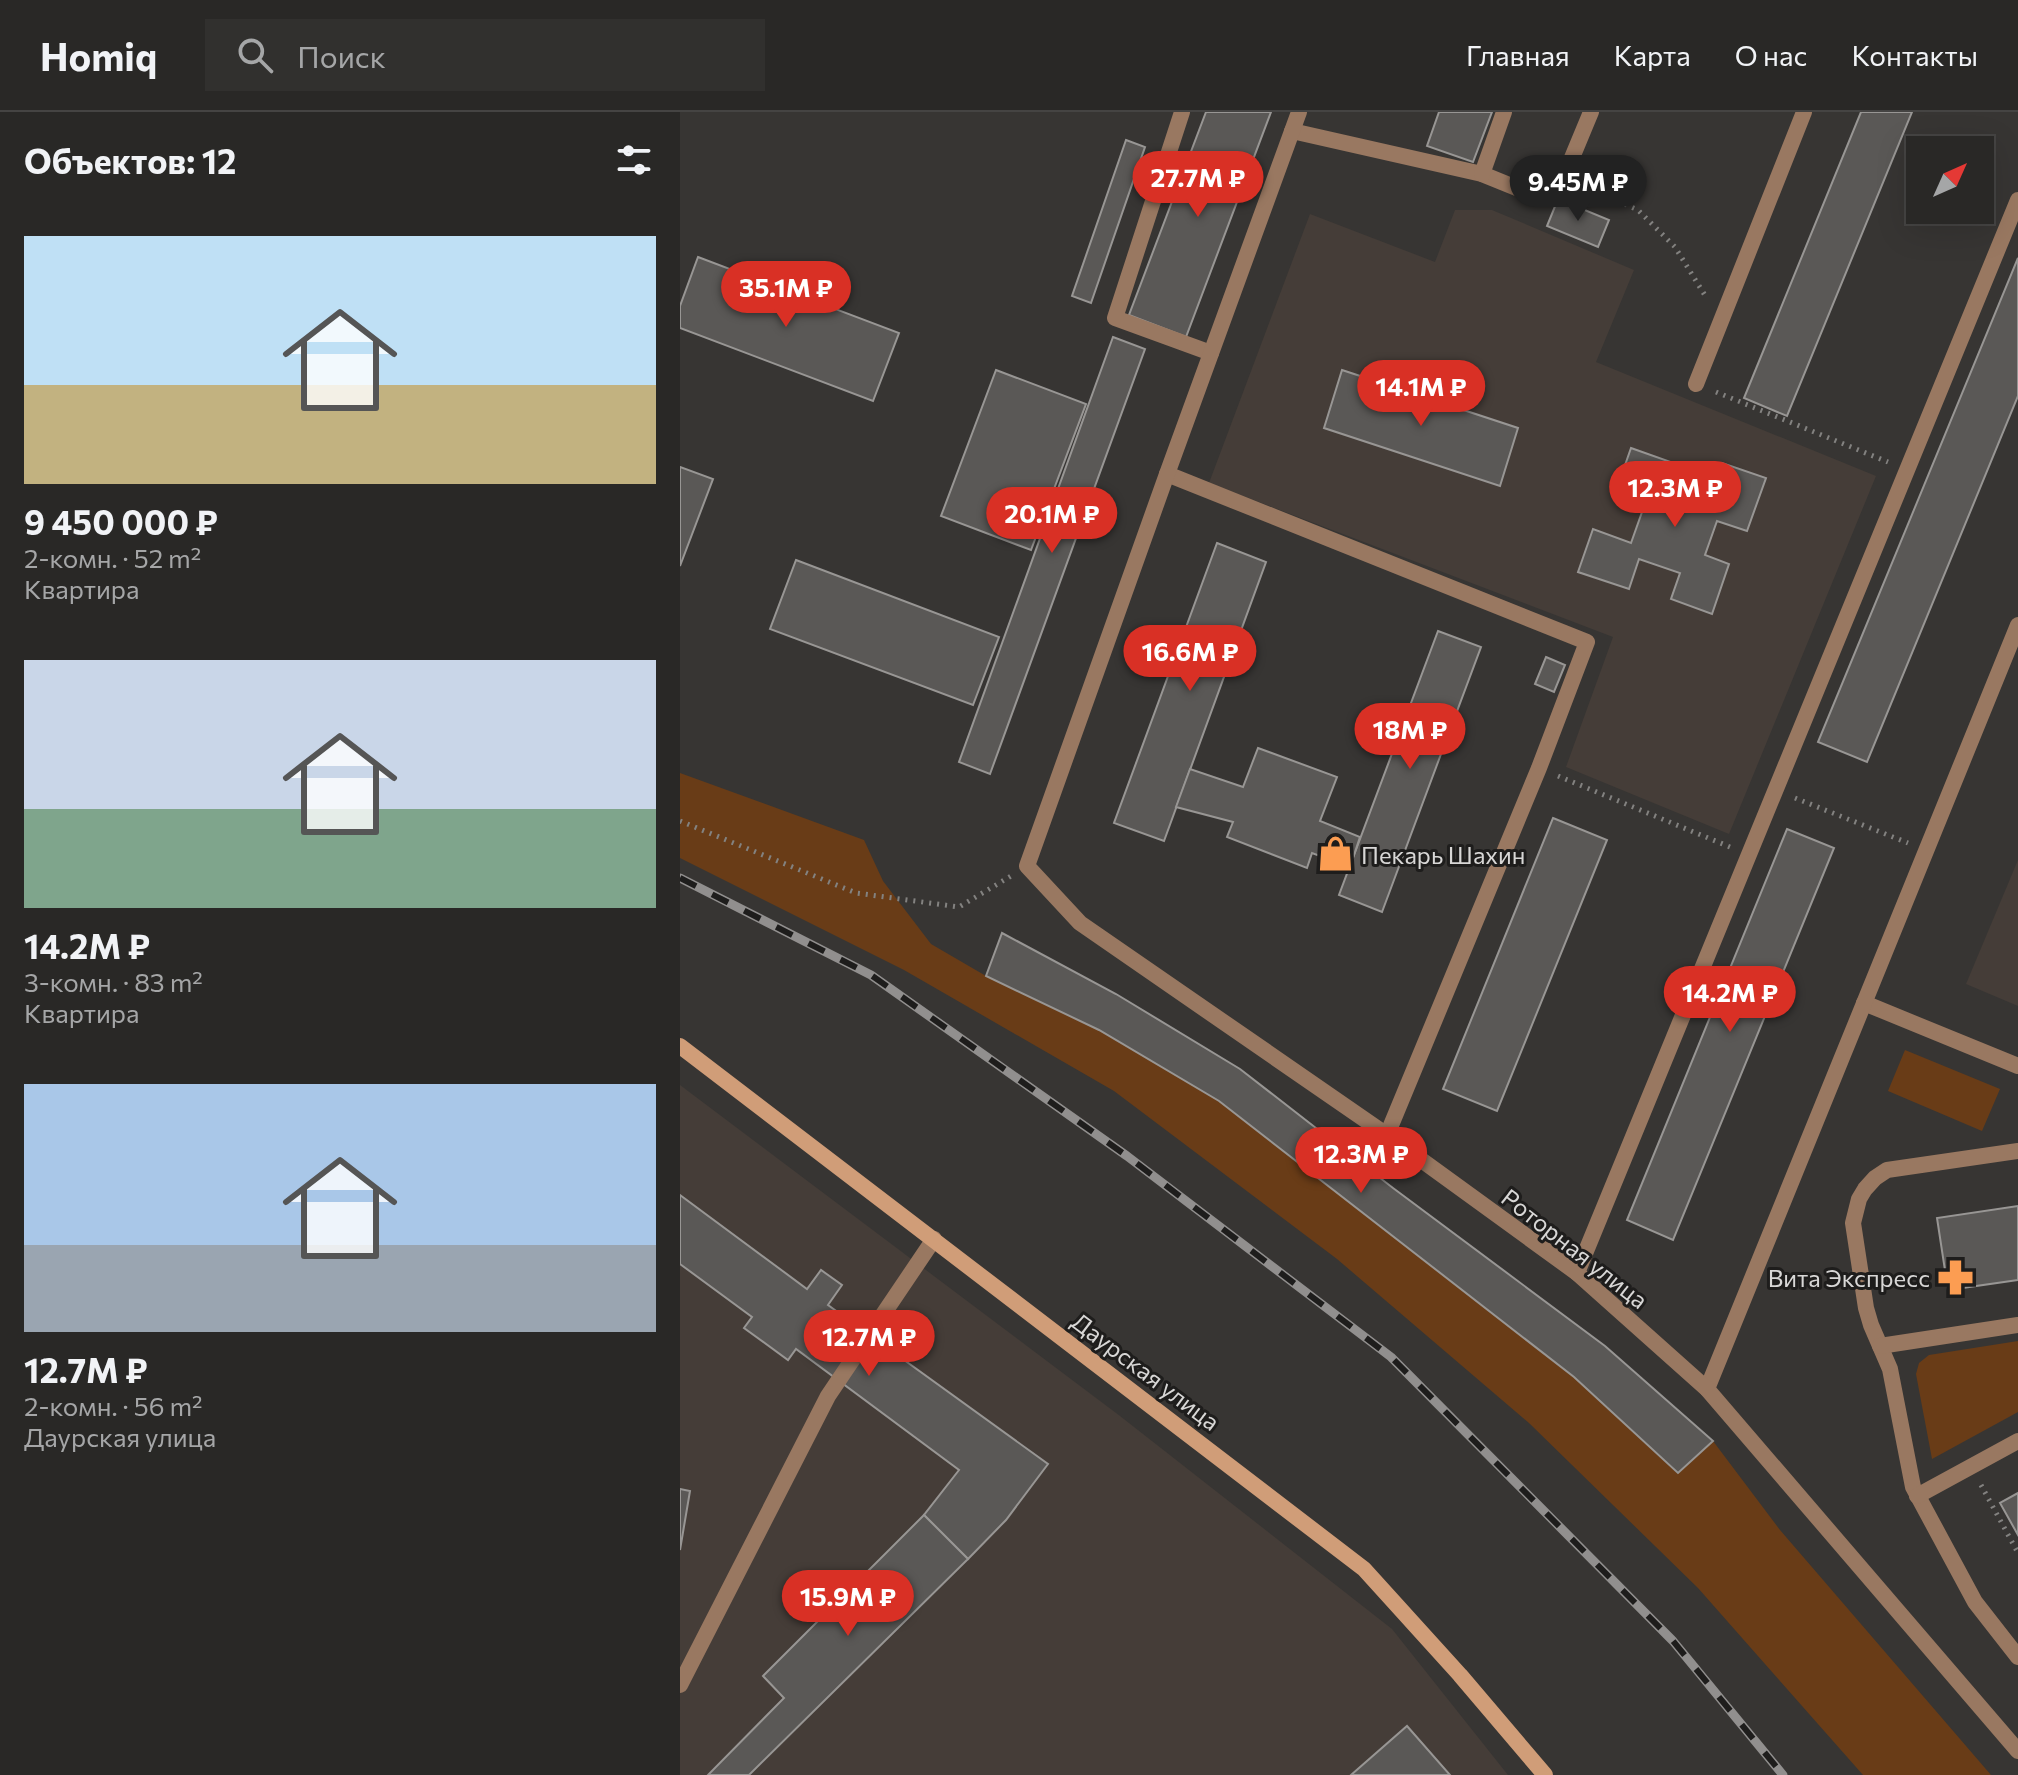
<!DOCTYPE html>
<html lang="ru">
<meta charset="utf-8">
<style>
:root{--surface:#292826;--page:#31302e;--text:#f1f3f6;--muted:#a5a6a7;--line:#454443;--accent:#d93025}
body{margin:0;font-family:Commissioner,sans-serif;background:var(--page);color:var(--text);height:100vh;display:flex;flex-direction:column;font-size:30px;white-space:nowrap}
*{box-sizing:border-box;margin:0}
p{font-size:26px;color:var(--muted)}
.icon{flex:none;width:44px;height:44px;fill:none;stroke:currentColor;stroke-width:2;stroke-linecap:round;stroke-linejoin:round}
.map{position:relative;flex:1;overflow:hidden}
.panel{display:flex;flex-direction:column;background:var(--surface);width:680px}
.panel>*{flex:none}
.needle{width:52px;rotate:45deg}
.controls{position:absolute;left:1226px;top:24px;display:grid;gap:16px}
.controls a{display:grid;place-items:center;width:88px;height:88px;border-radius:0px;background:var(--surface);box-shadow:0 8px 32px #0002,0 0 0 2px var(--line);font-size:40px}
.price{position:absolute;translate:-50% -68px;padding:0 18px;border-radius:28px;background:var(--accent);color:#fff;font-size:26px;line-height:52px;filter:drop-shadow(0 2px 4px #0008)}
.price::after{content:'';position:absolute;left:50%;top:48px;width:24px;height:18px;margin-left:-12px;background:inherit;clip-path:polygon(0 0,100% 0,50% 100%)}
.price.current{background:#222;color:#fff}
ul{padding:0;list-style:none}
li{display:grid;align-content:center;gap:16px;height:424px;padding:0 24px}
li span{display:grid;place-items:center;height:248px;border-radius:0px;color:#555}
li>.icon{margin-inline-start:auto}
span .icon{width:144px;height:144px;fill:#fffc;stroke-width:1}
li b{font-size:34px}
h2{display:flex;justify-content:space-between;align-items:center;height:96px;padding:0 24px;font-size:34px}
header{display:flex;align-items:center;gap:48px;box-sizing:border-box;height:112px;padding:0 40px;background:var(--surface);border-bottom:2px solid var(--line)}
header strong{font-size:38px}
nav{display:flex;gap:44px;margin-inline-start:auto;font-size:28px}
.search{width:560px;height:72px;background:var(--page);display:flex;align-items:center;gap:20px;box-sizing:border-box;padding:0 28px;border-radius:0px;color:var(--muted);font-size:30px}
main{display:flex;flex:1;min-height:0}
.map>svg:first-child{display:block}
.built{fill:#453d38}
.green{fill:#693c17}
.building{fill:#5a5856;stroke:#989694;stroke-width:2}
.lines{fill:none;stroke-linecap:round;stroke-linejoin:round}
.path{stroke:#838280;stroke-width:5;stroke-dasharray:2 6;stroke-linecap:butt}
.lane{stroke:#997861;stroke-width:16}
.street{stroke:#997861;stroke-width:16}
.secondary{stroke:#d09d78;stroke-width:16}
.rail-casing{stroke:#918f8e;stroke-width:9}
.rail{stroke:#1e1d1c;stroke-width:6;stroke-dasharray:18;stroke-linecap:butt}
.labels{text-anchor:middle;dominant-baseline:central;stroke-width:6;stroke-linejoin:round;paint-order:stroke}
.poi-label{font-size:24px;fill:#d8d7d6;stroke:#1e1d1c;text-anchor:start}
.street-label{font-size:24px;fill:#d8d7d6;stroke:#1e1d1c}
</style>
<header>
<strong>Homiq</strong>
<div class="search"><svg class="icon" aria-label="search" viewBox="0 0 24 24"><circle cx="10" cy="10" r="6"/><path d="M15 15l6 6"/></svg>Поиск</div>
<nav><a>Главная</a><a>Карта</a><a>О нас</a><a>Контакты</a></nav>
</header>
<main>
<section class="panel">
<h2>Объектов: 12<svg class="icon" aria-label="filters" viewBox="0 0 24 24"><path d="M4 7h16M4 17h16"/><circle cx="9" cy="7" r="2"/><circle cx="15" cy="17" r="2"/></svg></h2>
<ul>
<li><span style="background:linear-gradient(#bfe0f5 60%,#c2b280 0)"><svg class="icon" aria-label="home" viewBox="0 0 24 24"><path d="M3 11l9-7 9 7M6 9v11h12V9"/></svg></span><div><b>9 450 000 ₽</b><p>2-комн. · 52 m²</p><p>Квартира</p></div></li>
<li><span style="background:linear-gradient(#c9d6e8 60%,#7fa58c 0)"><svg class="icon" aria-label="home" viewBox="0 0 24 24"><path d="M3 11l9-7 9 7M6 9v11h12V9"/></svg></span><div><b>14.2M ₽</b><p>3-комн. · 83 m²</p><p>Квартира</p></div></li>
<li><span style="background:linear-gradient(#a9c7e8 65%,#9aa5b1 0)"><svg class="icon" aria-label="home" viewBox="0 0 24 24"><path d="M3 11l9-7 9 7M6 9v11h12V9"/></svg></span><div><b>12.7M ₽</b><p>2-комн. · 56 m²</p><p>Даурская улица</p></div></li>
</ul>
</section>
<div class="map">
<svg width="1338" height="1663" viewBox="0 0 1338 1663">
<rect width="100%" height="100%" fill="#373533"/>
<g class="built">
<path d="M775,98h37l142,60 -38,92 280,114 -147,358 -163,-67 47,-130 -404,-154 101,-269 125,48z"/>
<path d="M1338,748v146l-52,-22z"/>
<path d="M0,973l440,331 272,213 116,146h-828z"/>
</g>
<g class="green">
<path d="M0,661l184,67 19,41 48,63 55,32 113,54 120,71 355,276 103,96 36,-32 67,89 211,245h-128l-165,-187 -169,-165 -192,-164 -223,-168 -210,-121 -224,-112z"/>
<path d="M1225,938l95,39 -18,42 -94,-40z"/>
<path d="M1338,1229v71l-86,47 -16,-85 3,-11 10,-8z"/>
</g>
<g class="building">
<path d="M526,0h65l-85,225 -57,-22z"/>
<path d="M759,0h53l-19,50 -46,-16z"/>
<path d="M1181,0h51l-125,304 -43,-18z"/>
<path d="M446,28l19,7 -54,156 -19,-7z"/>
<path d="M878,87l51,21 -11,27 -51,-21z"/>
<path d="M18,145l201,76 -26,68 -193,-73v-22z"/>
<path d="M1338,146v138l-151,366 -49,-20z"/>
<path d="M433,225l32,12 -155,425 -31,-12z"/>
<path d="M316,258l90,34 -55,146 -90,-34z"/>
<path d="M662,258l176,58 -18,58 -176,-58z"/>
<path d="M951,336l51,18 -8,22 35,12 13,-37 44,15 -19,53 -30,-10 -12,34 24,9 -17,50 -41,-15 9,-26 -41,-14 -10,30 -51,-17 15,-43 38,14 16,-45 -30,-10z"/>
<path d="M0,355l33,12 -33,87z"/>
<path d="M537,431l49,19 -102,279 -50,-18z"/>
<path d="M116,448l203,77 -26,68 -203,-76z"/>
<path d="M758,519l43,16 -99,265 -43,-17z"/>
<path d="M866,545l19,8 -11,27 -19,-8z"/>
<path d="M578,636l79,29 -17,44 40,16 -10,30 -38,-14 -5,15 -80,-31 6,-15 -57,-15 14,-38 53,18z"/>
<path d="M873,706l54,22 -110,271 -54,-22z"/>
<path d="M1107,717l47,19 -161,392 -46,-20z"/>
<path d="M322,821l114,61 124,75 153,119 212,158 108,95 -35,32 -104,-96 -355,-276 -120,-71 -113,-54z"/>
<path d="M0,1083l127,94 14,-19 21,15 -14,20 220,159 -42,56 -38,39 -44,-44 35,-45 -163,-121 -8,11 -44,-32 8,-11 -72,-53z"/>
<path d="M1338,1094v74l-70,10 -11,-72z"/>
<path d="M0,1377l10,2 -10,59z"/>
<path d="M1338,1381v42l-18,-32z"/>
<path d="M244,1403l44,44 -219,216h-41l76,-77 -21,-22z"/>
<path d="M727,1614l43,49h-99z"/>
</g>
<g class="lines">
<g class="path">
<path d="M901,73l57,25 37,37 31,50"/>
<path d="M1036,280l172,70"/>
<path d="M878,664l172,71"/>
<path d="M1115,686l113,45"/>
<path d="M0,709l176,72 103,14 52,-31"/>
<path d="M1301,1373l37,68"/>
</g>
<g class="lane">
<path d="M502,0l-67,206 96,35"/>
<path d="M612,19l190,43 57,23 25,-20 27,-65"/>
<path d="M802,62l22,-62"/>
<path d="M1016,272l108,-272"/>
<path d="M487,362l420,168 -48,126 -152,367"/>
<path d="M1184,891l154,63"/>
<path d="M1338,1039l-131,19 -12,8 -10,11 -6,10 -6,24 13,85 5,17 19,44 23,118 62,115 43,55"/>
<path d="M897,1161l441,-1073"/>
<path d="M1200,1234l138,-21"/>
<path d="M1027,1277l311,-764"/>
<path d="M1237,1384l101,-55"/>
<path d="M0,1573l148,-289 106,-157"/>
</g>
<path class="street" d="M619,0l-132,362 -140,392 53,57 307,212 190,138 130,116 311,362"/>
<path class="secondary" d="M0,934l684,523 96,106 85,100"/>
<defs>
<path id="rail" d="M0,766l191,97 256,181 264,201 282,284 110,134"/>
</defs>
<use href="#rail" class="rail-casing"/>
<use href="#rail" class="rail"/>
</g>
<defs>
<symbol id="shop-bare" viewBox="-9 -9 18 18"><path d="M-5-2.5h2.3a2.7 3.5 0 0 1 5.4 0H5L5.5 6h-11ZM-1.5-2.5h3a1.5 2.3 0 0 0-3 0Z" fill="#fc9d52" stroke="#1e1d1c" stroke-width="2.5" paint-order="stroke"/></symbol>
<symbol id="pharmacy-bare" viewBox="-9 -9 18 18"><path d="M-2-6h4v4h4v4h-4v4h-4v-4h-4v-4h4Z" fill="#fc9d52" stroke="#1e1d1c" stroke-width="2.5" paint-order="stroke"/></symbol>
</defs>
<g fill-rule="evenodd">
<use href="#shop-bare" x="630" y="716" width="51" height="51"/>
<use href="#pharmacy-bare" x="1250" y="1140" width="51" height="51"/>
</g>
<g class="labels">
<g class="poi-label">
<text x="681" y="742">Пекарь Шахин</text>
<text x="1250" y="1165" text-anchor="end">Вита Экспресс</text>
</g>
<g class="street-label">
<text transform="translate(895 1136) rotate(38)">Роторная улица</text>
<text transform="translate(466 1259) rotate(37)">Даурская улица</text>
</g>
</g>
</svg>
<div class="controls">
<a><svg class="needle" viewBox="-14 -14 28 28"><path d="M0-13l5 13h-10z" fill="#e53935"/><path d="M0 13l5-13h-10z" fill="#a5a6a7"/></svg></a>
</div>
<b class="price" style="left:518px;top:107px">27.7M ₽</b>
<b class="price current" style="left:898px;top:111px">9.45M ₽</b>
<b class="price" style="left:106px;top:217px">35.1M ₽</b>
<b class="price" style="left:741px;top:316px">14.1M ₽</b>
<b class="price" style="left:995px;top:417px">12.3M ₽</b>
<b class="price" style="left:372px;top:443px">20.1M ₽</b>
<b class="price" style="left:510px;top:581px">16.6M ₽</b>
<b class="price" style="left:730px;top:659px">18M ₽</b>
<b class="price" style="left:1050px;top:922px">14.2M ₽</b>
<b class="price" style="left:681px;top:1083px">12.3M ₽</b>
<b class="price" style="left:189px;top:1266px">12.7M ₽</b>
<b class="price" style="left:168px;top:1526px">15.9M ₽</b>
</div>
</main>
